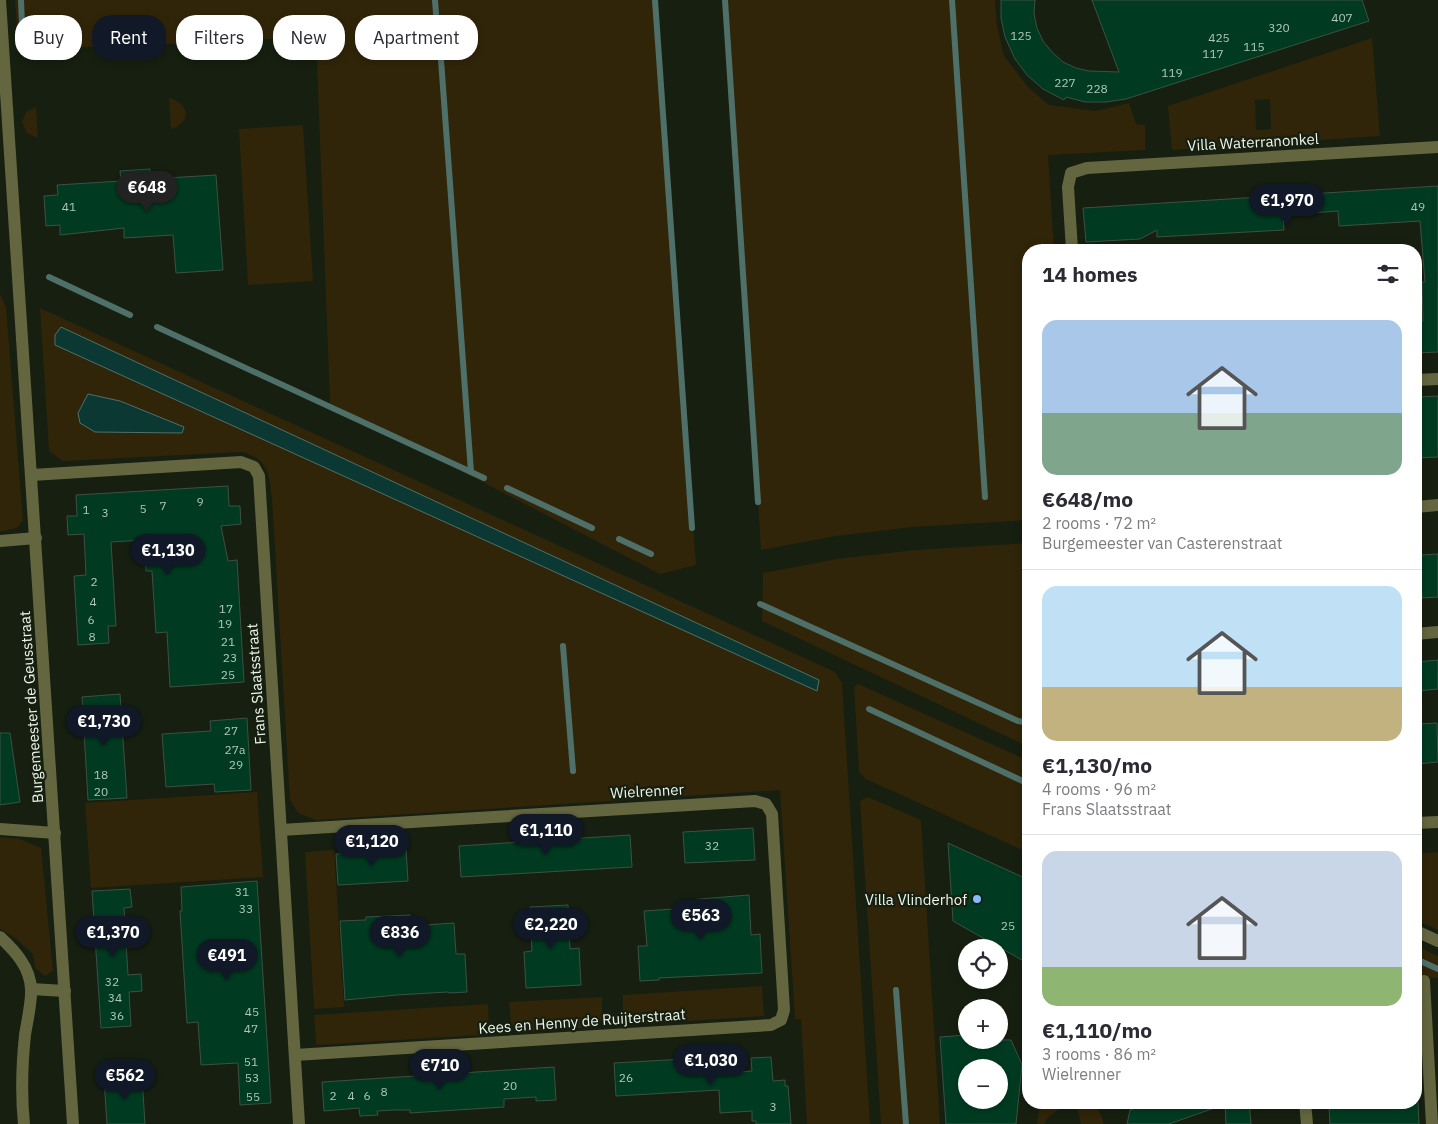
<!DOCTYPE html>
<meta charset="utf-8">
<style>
:root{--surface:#fff;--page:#f2f2f3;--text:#2b2b33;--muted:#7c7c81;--line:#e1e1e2;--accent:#111827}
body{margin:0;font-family:"IBM Plex Sans",sans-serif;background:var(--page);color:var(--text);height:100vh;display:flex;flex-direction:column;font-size:19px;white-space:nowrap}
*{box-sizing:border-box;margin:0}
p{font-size:16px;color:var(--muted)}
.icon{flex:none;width:28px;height:28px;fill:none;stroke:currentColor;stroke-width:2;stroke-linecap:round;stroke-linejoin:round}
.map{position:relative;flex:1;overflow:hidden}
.details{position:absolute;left:1022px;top:244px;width:400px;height:865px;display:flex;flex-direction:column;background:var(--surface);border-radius:20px;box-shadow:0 2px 8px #0003}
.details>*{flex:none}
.hud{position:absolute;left:15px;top:15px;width:475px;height:45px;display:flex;gap:10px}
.controls{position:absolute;left:958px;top:939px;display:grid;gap:10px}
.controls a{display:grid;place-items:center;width:50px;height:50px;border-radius:50%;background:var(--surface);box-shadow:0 2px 8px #0003;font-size:25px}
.price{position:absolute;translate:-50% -42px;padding:0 11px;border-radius:18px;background:var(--accent);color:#fff;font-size:16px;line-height:32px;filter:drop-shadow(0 1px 2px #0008)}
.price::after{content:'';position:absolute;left:50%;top:30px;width:15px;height:11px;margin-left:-8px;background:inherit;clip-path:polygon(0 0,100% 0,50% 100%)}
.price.selected{background:#222;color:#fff}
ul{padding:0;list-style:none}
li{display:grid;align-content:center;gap:10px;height:265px;padding:0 20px}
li+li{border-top:1px solid var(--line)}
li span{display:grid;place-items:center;height:155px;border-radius:15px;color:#555}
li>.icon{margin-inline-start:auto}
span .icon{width:90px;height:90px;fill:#fffc;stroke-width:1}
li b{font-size:21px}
h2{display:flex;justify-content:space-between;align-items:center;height:60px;padding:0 20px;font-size:21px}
.chip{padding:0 18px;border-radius:20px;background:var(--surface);box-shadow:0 2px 8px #0003;font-size:18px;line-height:45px}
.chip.selected{background:var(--accent);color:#fff}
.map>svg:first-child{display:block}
.green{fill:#302509;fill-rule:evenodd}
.water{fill:#0b3832;stroke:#4f7069}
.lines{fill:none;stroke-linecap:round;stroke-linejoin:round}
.stream{stroke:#4f7069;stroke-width:6}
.building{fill:#003b21;stroke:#3d5044;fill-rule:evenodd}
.minor{stroke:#646640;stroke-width:12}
.poi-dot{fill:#82bcfa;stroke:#161f10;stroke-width:2}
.labels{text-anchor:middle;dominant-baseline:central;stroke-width:4.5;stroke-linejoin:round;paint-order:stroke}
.number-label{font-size:12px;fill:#b2c6b8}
.street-label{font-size:15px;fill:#edf4ea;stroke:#161f10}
.poi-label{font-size:15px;fill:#edf4ea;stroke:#161f10;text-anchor:end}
</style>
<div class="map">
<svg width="1438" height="1124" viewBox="0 0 1438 1124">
<rect width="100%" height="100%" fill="#161f10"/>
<g class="green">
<path d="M15,0h641l19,292 21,273 -36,9 -330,-171 -14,-367 -94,6 -191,7 -14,-19z"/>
<path d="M728,0h267l2,25 7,31 24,31 21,18 47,6 33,-8 7,21 9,1v25l-97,5 6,95h-25v270l-116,7 -77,9 -75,14z"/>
<path d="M1372,38l8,98 -208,14 -4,-44zM1270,99l1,30 -15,1 -1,-30z"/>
<path d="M169,98c21,5 23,25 2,31z"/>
<path d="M36,107l2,31 -11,-5 -5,-11 4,-10z"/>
<path d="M303,125l10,156 -65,4 -9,-156z"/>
<path d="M0,294l6,13 17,214 -7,7 -16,4z"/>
<path d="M40,308l795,364 7,11 28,441h-63l-6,-105h-6l-15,-229 -464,30 -18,-7 -8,-13 -18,-301c-3,-26 -3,-39 -30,-47l-179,9 -14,-10z"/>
<path d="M1029,543v204l-267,-126 1,-48 74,-14 77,-9z"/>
<path d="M858,684l171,77v92l-163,-74 -7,-7 -5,-85z"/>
<path d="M257,792l6,85 -172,11 -6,-85z"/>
<path d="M868,797l53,23 19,304h-59l-21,-323z"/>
<path d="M0,837l20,2 21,9 12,123 -8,5 -10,-8 -2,-14 -18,-16 -15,-9z"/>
<path d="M334,850l10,157 -30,2 -9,-157z"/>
<path d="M1438,852v78l-22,-10v-66z"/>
<path d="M1416,946l22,10v22l-22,-1z"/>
<path d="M762,986l2,30 -121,8h-11l-9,-9v-20z"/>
<path d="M602,997v22l-7,8 -73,5 -11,-8 -2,-22z"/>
<path d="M488,1004l1,23 -8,8 -165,10 -2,-30z"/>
<path d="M1040,1102h25v1c-6,9 -17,11 -21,21h-7z"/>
<path d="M1076,1103h16c6,5 10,13 12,21h-23z"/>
</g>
<g class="water">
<path d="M61,327l758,353 -2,11 -762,-346v-10z"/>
<path d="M88,394l32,7 64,26 -2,6 -87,-1 -15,-9 -2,-10z"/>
</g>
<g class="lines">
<g class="stream">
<path d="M21,0l1,25"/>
<path d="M435,0l1,14"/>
<path d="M655,0l37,528"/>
<path d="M725,0l33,502"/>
<path d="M952,0l33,497"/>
<path d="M440,46l31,426"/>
<path d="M49,277l81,38"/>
<path d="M157,327l327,151"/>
<path d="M507,488l85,40"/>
<path d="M619,539l32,15"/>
<path d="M760,604l258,117 11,2"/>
<path d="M563,646l10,125"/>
<path d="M869,709l160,75"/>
<path d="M1416,959l22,10"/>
<path d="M896,990l10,134"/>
</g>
</g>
<g class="building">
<path d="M1001,0h34l-1,14 3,14 6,13 9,11 11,10 13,6 13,3 30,1 -27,-72h270l7,21 -243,78 -20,3h-21l-19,-5 -2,3 -21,-11 -16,-14 -12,-16 -10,-22 -4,-19z"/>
<path d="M150,169l1,10 65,-4 7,95 -47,3 -3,-38 -49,3v-10l-64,7v-10l-14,1 -2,-30 14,-1 -1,-10 64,-4 -1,-10z"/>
<path d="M1438,186v166l-22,1v-32h7l-1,-39h3l-5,-61 -81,5 -1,-15 -55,4 1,15 -127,7v-7l-17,9 -54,3 -3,-34z"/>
<path d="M1438,396v61l-22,1v-42l4,-1 -1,-18z"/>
<path d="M228,486l1,20h11l1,18 -20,2 7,35 9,-1 7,122 -74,5 -3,-55 -11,1 -4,-62h-6l-3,-31 -32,2 5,84h-8l1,17 -31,2 -4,-69 12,-1 -2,-41 -16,1 -1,-19h10l-1,-21z"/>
<path d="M1438,554v43l-16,1 -2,-43z"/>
<path d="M1438,660v29l-22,2v-29z"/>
<path d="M120,694l7,104 -39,2 -6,-103z"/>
<path d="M247,718l4,72 -36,2 -1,-8 -48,3 -4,-53 49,-3 -1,-10z"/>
<path d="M1437,723l1,39 -22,2v-40z"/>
<path d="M0,733h10l10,69 -20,3z"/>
<path d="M753,828l2,32 -70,3 -2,-31z"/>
<path d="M630,835l2,32 -171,10 -2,-31z"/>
<path d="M948,843l81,37v84l-76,-43z"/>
<path d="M406,849l2,32 -70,4 -2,-31z"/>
<path d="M257,881l14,222 -31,2 -2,-42 -37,2 -3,-43 -11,1 -7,-112h2l-1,-24z"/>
<path d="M130,889l2,18 -8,1 4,67 13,-1 1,17 -13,1 2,34 -30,2 -9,-137z"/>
<path d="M749,895l2,40 9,-1 2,39 -103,5v2l-19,1 -2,-35h9l-3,-35 44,-3 -1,-8z"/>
<path d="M568,905l2,44 9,-1 2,37 -55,3 -2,-36 8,-1 -2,-44z"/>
<path d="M410,915v11l44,-3 2,31h9l2,38 -18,1 -1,-1 -51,3 -52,5 -5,-79 26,-1v-3z"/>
<path d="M966,1035v5h45l11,25 -6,59h-70l-6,-87zM966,1068h33v32h-33z"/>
<path d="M771,1057l2,24 12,-1v6h3l3,38h-35v-3h-4v-10l-32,2 -1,-23 -103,6 -2,-33 88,-5 2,17 48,-4 -1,-13z"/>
<path d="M554,1067l2,33 -20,1v-4l-32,2v8l-94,6v-3h-16l-17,1 1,4 -18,1 -1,-8 -35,3 -2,-29z"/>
<path d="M142,1077l3,47h-38l-3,-45z"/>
<path d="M1150,1102h72l1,3 -54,19h-42l3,-14z"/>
<path d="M1225,1102h24l2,22h-25z"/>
<path d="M1376,1102h42l1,22h-89l-1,-18z"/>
</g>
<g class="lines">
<g class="minor">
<path d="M0,0l73,1124"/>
<path d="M1072,250l-4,-63 3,-14 16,-5 351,-21"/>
<path d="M1416,380l22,-1"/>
<path d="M32,475l209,-13 13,5 5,9 40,648"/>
<path d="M1416,507l22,-2"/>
<path d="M0,541l36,-3"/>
<path d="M1416,634l22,-2"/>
<path d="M1416,823l22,-1"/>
<path d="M0,829l55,4"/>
<path d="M281,830l474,-29 11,3 6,10 12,196 -3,10 -10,5 -476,30"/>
<path d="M1416,931l22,10"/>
<path d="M0,937c15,14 30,30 31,52 1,12 -4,33 -6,46 -3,29 -4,60 -1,89"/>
<path d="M1424,981l8,143"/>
<path d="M31,989l34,2"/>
<path d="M1305,1102l2,22"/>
</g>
</g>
<circle class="poi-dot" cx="977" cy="899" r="5"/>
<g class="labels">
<g class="number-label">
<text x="1342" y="17">407</text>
<text x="1279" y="27">320</text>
<text x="1021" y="35">125</text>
<text x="1219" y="37">425</text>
<text x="1254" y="46">115</text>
<text x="1213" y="53">117</text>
<text x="1172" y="72">119</text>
<text x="1065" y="82">227</text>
<text x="1097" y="88">228</text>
<text x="69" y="206">41</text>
<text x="1418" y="206">49</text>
<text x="200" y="501">9</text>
<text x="163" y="505">7</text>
<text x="143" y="508">5</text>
<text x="86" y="509">1</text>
<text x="105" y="512">3</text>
<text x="94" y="581">2</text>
<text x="93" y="601">4</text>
<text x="226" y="608">17</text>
<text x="91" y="619">6</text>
<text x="225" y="623">19</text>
<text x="92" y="636">8</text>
<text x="228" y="641">21</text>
<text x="230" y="657">23</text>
<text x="228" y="674">25</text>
<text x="231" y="730">27</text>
<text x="235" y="749">27a</text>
<text x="236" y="764">29</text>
<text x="101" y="774">18</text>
<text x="101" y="791">20</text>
<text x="712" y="845">32</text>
<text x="242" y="891">31</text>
<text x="246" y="908">33</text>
<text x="1008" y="925">25</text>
<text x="112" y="981">32</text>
<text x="115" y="997">34</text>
<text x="252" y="1011">45</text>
<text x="117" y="1015">36</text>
<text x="251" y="1028">47</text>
<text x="251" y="1061">51</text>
<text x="252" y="1077">53</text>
<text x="626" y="1077">26</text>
<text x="510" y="1085">20</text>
<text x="384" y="1091">8</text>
<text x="333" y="1095">2</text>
<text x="351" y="1095">4</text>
<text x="367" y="1095">6</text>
<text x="253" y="1096">55</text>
<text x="773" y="1106">3</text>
</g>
<g class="street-label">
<text transform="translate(1253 142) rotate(-3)">Villa Waterranonkel</text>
<text transform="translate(256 684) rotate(-94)">Frans Slaatsstraat</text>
<text transform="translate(31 707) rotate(-94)">Burgemeester de Geusstraat</text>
<text transform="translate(647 791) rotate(-3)">Wielrenner</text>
<text transform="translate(582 1021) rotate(-4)">Kees en Henny de Ruijterstraat</text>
</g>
<g class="poi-label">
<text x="967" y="899">Villa Vlinderhof</text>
</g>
</g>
</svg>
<div class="controls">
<a><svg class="icon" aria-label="locate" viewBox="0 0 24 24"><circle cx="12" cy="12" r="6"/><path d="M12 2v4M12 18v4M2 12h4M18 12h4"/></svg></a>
<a>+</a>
<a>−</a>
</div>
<b class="price selected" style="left:147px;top:213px">€648</b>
<b class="price" style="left:1287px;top:226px">€1,970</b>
<b class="price" style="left:168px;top:576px">€1,130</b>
<b class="price" style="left:104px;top:747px">€1,730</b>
<b class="price" style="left:546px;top:856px">€1,110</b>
<b class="price" style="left:372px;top:867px">€1,120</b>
<b class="price" style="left:701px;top:941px">€563</b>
<b class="price" style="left:551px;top:950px">€2,220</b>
<b class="price" style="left:113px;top:958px">€1,370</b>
<b class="price" style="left:400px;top:958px">€836</b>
<b class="price" style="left:227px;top:981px">€491</b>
<b class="price" style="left:711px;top:1086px">€1,030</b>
<b class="price" style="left:440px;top:1091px">€710</b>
<b class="price" style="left:125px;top:1101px">€562</b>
<div class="hud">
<a class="chip">Buy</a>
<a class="chip selected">Rent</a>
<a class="chip">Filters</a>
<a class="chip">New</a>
<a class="chip">Apartment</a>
</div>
<section class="details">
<h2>14 homes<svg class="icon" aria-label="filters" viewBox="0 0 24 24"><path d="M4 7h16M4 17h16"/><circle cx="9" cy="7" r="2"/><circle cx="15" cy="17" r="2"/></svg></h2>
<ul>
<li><span style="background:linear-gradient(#a9c7e8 60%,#7fa58c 0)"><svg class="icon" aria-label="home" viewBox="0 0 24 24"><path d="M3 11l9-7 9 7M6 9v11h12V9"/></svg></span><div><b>€648/mo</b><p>2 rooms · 72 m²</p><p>Burgemeester van Casterenstraat</p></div></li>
<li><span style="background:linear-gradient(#bfe0f5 65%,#c2b280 0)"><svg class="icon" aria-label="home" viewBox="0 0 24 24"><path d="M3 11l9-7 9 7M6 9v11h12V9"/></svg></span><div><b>€1,130/mo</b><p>4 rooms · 96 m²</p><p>Frans Slaatsstraat</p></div></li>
<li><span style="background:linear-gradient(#c9d6e8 75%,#8fb573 0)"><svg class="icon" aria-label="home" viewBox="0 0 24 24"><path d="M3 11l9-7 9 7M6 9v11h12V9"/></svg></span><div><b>€1,110/mo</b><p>3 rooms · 86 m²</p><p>Wielrenner</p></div></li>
</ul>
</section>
</div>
